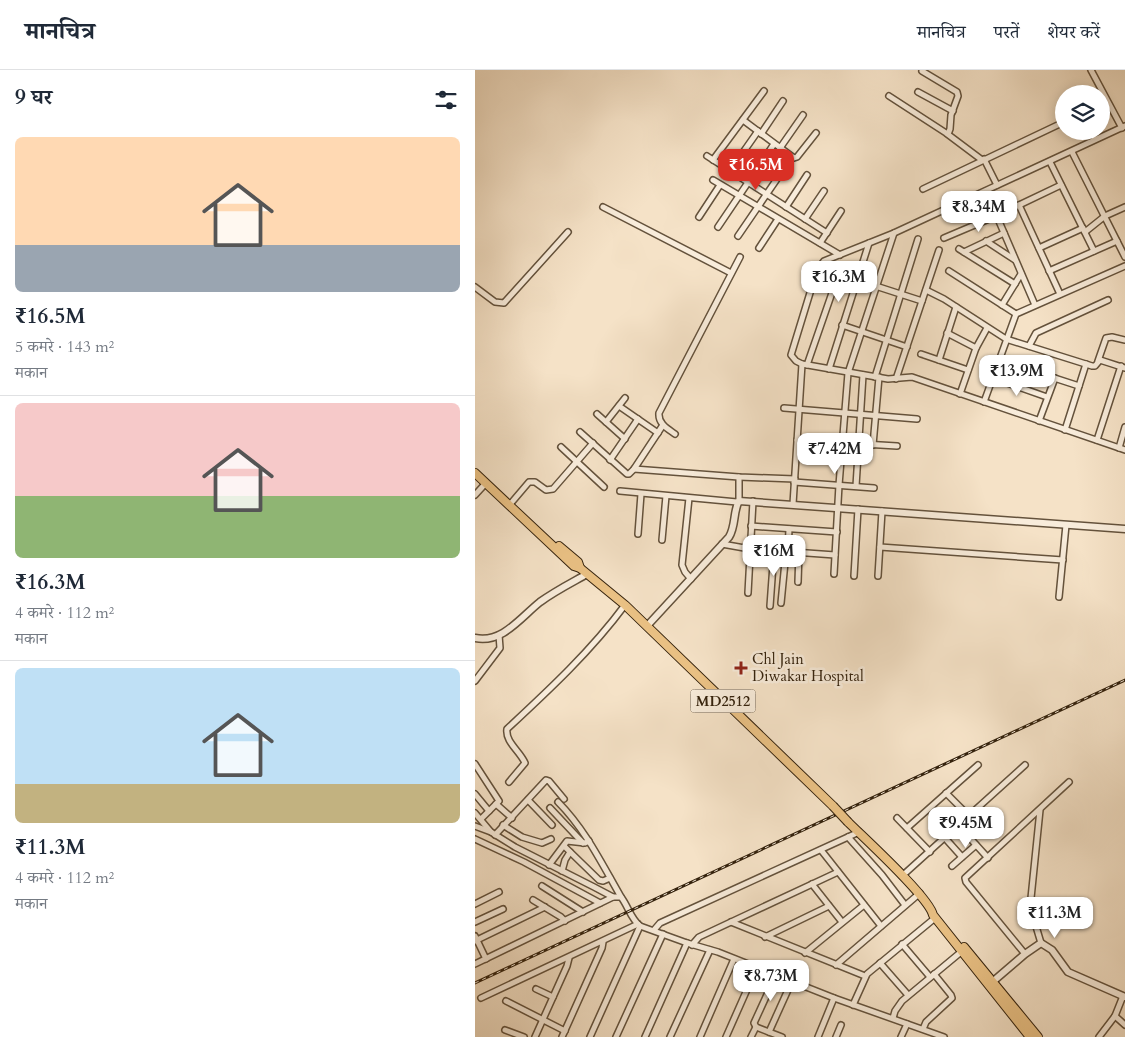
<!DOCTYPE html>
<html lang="hi">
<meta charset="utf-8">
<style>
:root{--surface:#fff;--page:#f6f6f7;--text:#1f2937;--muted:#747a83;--line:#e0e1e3;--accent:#d93025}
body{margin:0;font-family:Cardo,"Noto Serif Devanagari",serif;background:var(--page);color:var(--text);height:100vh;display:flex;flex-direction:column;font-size:19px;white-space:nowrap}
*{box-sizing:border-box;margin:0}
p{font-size:16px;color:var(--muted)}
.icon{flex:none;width:28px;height:28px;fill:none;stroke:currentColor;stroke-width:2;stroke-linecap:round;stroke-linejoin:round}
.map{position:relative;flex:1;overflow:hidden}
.details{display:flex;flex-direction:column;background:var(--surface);width:475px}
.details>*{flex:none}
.tools{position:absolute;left:580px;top:15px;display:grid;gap:10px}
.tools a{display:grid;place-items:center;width:55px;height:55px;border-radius:50%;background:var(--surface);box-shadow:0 2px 12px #0003;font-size:25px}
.price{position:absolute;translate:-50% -42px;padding:0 11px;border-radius:10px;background:#fff;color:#222;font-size:16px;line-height:32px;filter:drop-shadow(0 1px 2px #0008)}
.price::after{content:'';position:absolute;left:50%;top:30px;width:15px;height:11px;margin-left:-8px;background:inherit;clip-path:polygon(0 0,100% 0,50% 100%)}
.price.active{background:var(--accent);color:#fff}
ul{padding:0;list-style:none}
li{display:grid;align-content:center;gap:10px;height:265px;padding:0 15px}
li+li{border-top:1px solid var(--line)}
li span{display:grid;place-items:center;height:155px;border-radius:8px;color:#555}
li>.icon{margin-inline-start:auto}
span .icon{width:90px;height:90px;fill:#fffc;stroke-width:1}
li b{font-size:21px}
h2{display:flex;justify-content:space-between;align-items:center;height:60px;padding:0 15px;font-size:21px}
header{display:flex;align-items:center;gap:30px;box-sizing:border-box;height:70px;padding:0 25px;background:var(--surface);border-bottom:1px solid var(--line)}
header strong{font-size:24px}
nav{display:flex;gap:28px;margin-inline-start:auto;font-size:18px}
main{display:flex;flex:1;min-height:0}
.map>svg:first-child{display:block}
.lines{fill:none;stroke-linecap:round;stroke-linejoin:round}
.minor-casing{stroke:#64523c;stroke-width:8}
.tertiary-casing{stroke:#64523c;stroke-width:9}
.primary-casing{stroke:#34220d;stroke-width:10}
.minor{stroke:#f8ecdb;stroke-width:5}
.tertiary{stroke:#f8ecdb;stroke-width:6}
.primary{stroke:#eac184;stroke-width:8}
.rail-casing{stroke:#34220d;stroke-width:3}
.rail{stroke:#f8ecdb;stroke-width:1;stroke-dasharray:4;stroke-linecap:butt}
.primary-bridge-casing{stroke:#34220d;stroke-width:10;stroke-linecap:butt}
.primary-bridge{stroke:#eac184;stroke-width:8}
.poi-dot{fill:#8f2418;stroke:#f8ecdb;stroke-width:2}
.labels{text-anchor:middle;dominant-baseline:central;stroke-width:5;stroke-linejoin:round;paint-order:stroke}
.shield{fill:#f8ecdb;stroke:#6f5f4b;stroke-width:1}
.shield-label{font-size:14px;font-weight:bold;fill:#34220d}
.poi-label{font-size:15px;fill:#34220d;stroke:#f8ecdb;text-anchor:start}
</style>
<header>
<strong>मानचित्र</strong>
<nav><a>मानचित्र</a><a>परतें</a><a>शेयर करें</a></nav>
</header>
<main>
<section class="details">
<h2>9 घर<svg class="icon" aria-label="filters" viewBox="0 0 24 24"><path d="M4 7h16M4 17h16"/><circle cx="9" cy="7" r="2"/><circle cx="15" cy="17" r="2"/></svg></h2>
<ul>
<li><span style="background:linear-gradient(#ffd9b3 70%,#9aa5b1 0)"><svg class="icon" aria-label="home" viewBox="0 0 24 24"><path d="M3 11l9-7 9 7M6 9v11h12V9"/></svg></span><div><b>₹16.5M</b><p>5 कमरे · 143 m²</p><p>मकान</p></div></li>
<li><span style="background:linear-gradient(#f6c9c9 60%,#8fb573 0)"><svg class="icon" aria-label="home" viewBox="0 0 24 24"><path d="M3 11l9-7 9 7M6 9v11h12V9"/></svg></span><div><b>₹16.3M</b><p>4 कमरे · 112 m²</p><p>मकान</p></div></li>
<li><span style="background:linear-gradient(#bfe0f5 75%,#c2b280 0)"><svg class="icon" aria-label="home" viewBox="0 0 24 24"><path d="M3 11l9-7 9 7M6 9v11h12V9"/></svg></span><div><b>₹11.3M</b><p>4 कमरे · 112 m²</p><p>मकान</p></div></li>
</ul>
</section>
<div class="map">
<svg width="650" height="967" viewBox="0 0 650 967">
<rect width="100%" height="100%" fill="#f5e2c7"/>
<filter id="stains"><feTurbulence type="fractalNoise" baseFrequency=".004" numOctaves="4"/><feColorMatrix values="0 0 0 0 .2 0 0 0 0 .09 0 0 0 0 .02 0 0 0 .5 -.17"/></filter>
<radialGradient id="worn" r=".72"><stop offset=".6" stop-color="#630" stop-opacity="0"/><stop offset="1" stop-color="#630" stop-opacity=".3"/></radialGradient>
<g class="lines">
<defs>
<g id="minor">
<path d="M616,0l31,58"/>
<path d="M447,1l35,21 1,4 -7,19 -1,14 -2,5"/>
<path d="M443,22l35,19"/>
<path d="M414,26l57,37 36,27"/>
<path d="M268,50l51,38 3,-1 19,-24"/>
<path d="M650,56l-231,107 -70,28 -7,9 -26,85 5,6 6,3 86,15 24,-2 213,73"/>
<path d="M616,61l4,8"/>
<path d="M286,64l22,-33"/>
<path d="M305,78l23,-33"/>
<path d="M597,82l53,105"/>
<path d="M232,86l120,77"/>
<path d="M509,89l13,26"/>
<path d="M238,90l51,-69"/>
<path d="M575,92l44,89"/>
<path d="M255,101l28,-40"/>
<path d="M238,110l127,75"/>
<path d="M448,119l141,-67"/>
<path d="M511,121l49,114"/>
<path d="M544,135l41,89"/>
<path d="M128,137l128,66"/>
<path d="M311,137l21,-32"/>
<path d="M224,147l21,-32"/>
<path d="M330,149l19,-28"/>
<path d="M243,157l56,-83"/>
<path d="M610,162l20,-16 20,-9"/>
<path d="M263,166l54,-79"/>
<path d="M469,168l52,-22 65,-31"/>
<path d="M511,171l29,19"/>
<path d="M345,173l21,-32"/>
<path d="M284,178l19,-29"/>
<path d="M564,178l44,-20"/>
<path d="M484,179l56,35"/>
<path d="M489,182l40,-19"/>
<path d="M474,201l67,43"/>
<path d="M574,201l68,-30"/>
<path d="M382,210l65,21"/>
<path d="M0,217l20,15 9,1 64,-71"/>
<path d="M451,220l18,9 62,40 86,27h3l5,-6 25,8"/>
<path d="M527,235l19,-31"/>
<path d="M367,255l65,22"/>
<path d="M472,263l29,15"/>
<path d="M554,276l7,-13 72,-33"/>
<path d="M446,284l47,16"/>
<path d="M464,290l17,-53"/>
<path d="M524,290l80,26"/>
<path d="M623,291l8,-23 6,-1 13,3"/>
<path d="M332,295l26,-75"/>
<path d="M354,299l40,-126"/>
<path d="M400,307l43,-138"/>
<path d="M518,308l54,19"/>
<path d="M421,309l43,-129"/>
<path d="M485,324l16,-46 11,-20"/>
<path d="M509,332l32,-88 109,-48"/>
<path d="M144,336l39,27"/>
<path d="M309,338l133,11"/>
<path d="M122,344l28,25"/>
<path d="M564,351l16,-43"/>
<path d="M131,352l19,-24"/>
<path d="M590,360l21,-66"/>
<path d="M105,362l47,42h2l5,-5 29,-44"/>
<path d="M200,364c-7,-5 -17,-10 -16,-21l81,-156"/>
<path d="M322,370l100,6"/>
<path d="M622,370l24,-74"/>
<path d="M398,375l6,-68"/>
<path d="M86,377l43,40"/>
<path d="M644,378l6,-21"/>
<path d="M135,390l28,-41"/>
<path d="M159,399l105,8 56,2"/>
<path d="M319,412l80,6"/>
<path d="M381,416l7,-111"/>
<path d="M145,421l117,11"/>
<path d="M0,425l11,-12"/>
<path d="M214,428l-7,67 3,7 6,7"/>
<path d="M264,431v-24"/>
<path d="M37,432l17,-20h6l11,8 7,-1 40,-46"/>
<path d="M318,434l9,-140"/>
<path d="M276,456l86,6"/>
<path d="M163,464l3,-40"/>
<path d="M187,470l4,-44"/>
<path d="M247,474l28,5 85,6"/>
<path d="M405,477l183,13"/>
<path d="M313,482l1,-23"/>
<path d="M359,504l5,-89 9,-112 46,-140"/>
<path d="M379,506l4,-67"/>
<path d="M403,506l4,-65"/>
<path d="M323,512l1,-30"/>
<path d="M273,523l5,-92"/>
<path d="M584,527l7,-72"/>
<path d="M306,533l5,-51"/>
<path d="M295,536l4,-55"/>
<path d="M0,611l25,-33 -1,-13"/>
<path d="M0,694l24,37 -18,18"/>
<path d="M34,712l16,-19c-5,-12 -20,-21 -18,-34 42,-39 84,-78 118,-124"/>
<path d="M471,723l23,23"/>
<path d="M0,724l14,17"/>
<path d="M53,730l24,25"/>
<path d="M83,732c27,27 44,62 63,95"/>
<path d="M21,734l16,14"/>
<path d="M75,738l33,35"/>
<path d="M565,740l-9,88 1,15 9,30"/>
<path d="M0,743l16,19 24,15 79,40 19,10h8c7,9 10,22 19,29l47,17 31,9 116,46 110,39"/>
<path d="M422,748l33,34"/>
<path d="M28,755l19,12 20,6 9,-4"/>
<path d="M0,756l16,6"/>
<path d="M484,756l29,32"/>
<path d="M432,758l71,-63"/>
<path d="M20,765l51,-55 3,1 15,18"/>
<path d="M373,767l34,38 23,30"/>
<path d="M470,768l17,19"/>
<path d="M0,769l49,23 76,41"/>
<path d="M89,776l35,34 4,1 7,-3"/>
<path d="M346,780l60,76"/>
<path d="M74,795l18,-24 18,2 4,-2"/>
<path d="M477,796l24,-21"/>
<path d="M87,801l3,-11 5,-8"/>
<path d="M427,806l123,-111"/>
<path d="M337,814l30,38"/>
<path d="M67,816l41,26"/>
<path d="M58,830l28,17 4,4"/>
<path d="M0,834l24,-12"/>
<path d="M0,852l28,-13"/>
<path d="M256,852l134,54"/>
<path d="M179,860l6,-7 199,-91"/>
<path d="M0,866l11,23"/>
<path d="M290,867l64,-31"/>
<path d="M0,871l70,-34"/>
<path d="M427,874l28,33"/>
<path d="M217,875l7,-8 139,-65"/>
<path d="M330,883l59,-48"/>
<path d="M550,884l-59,-72 -1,-4 104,-96"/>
<path d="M405,893l28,32"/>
<path d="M0,894l138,-67"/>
<path d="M361,895l84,-72"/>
<path d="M301,905l-22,48 2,4 26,10"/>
<path d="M61,919l17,8"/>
<path d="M6,928l157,-74"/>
<path d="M31,931l59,30"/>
<path d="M378,935l14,-31 68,-56"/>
<path d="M640,946l10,9"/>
<path d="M418,948l2,-7 7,-10 59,-49"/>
<path d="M448,959l3,-7 26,-24 -1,-3 -17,-21"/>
<path d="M30,960l19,7"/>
<path d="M294,962l23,-51"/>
<path d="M60,967l32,-71 2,-8"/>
<path d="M87,967l40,-89 1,-6"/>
<path d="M115,967l50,-111"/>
<path d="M141,967l47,-103"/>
<path d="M170,967l42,-94"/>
<path d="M195,967l40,-87"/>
<path d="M225,967l34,-78"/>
<path d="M251,967l31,-70"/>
<path d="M276,967l5,-10"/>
<path d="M343,967l16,-39"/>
<path d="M361,967l5,-12"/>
<path d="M426,967l6,-13"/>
<path d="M624,967l16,-21 8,-20"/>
</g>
<g id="tertiary">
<path d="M172,556l82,-89c7,-11 4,-26 10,-36l386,28"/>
<path d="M0,568c27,6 46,-21 65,-36 15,-11 31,-19 47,-28"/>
<path d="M515,914l35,-30 16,-11 11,7 16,22 57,25"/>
</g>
<g id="primary">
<path d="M0,403l99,93 6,2 45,37 208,201"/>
<path d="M84,476l19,16 2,6"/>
<path d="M373,752c17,17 81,75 85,93l97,122"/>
<path d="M489,877l74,90"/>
</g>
</defs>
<use href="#minor" class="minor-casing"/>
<use href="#tertiary" class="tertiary-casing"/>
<use href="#primary" class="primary-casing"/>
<use href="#minor" class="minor"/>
<use href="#tertiary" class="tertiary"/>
<use href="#primary" class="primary"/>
<defs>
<path id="rail" d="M0,913l650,-303"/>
</defs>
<use href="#rail" class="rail-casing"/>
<use href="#rail" class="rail"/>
<defs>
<path id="primary-bridge" d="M358,736l15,16"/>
</defs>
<use href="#primary-bridge" class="primary-bridge-casing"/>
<use href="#primary-bridge" class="primary-bridge"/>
</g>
<path class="poi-dot" d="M263.5 590.5h5v5h5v5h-5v5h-5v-5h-5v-5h5z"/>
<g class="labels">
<rect class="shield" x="215.5" y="619.5" width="65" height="23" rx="4"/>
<g class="shield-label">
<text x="248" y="631">MD2512</text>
</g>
<g class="poi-label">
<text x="277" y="589">Chl Jain<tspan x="277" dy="17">Diwakar Hospital</tspan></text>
</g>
</g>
<rect width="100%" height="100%" filter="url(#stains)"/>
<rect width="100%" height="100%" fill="url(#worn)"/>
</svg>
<div class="tools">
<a><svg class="icon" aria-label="layers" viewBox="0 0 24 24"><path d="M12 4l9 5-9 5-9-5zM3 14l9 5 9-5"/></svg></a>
</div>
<b class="price active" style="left:281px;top:121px">₹16.5M</b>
<b class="price" style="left:504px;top:163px">₹8.34M</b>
<b class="price" style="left:364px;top:233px">₹16.3M</b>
<b class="price" style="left:542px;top:327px">₹13.9M</b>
<b class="price" style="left:360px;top:405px">₹7.42M</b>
<b class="price" style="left:299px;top:507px">₹16M</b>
<b class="price" style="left:491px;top:779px">₹9.45M</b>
<b class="price" style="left:580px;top:869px">₹11.3M</b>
<b class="price" style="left:296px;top:932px">₹8.73M</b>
</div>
</main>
